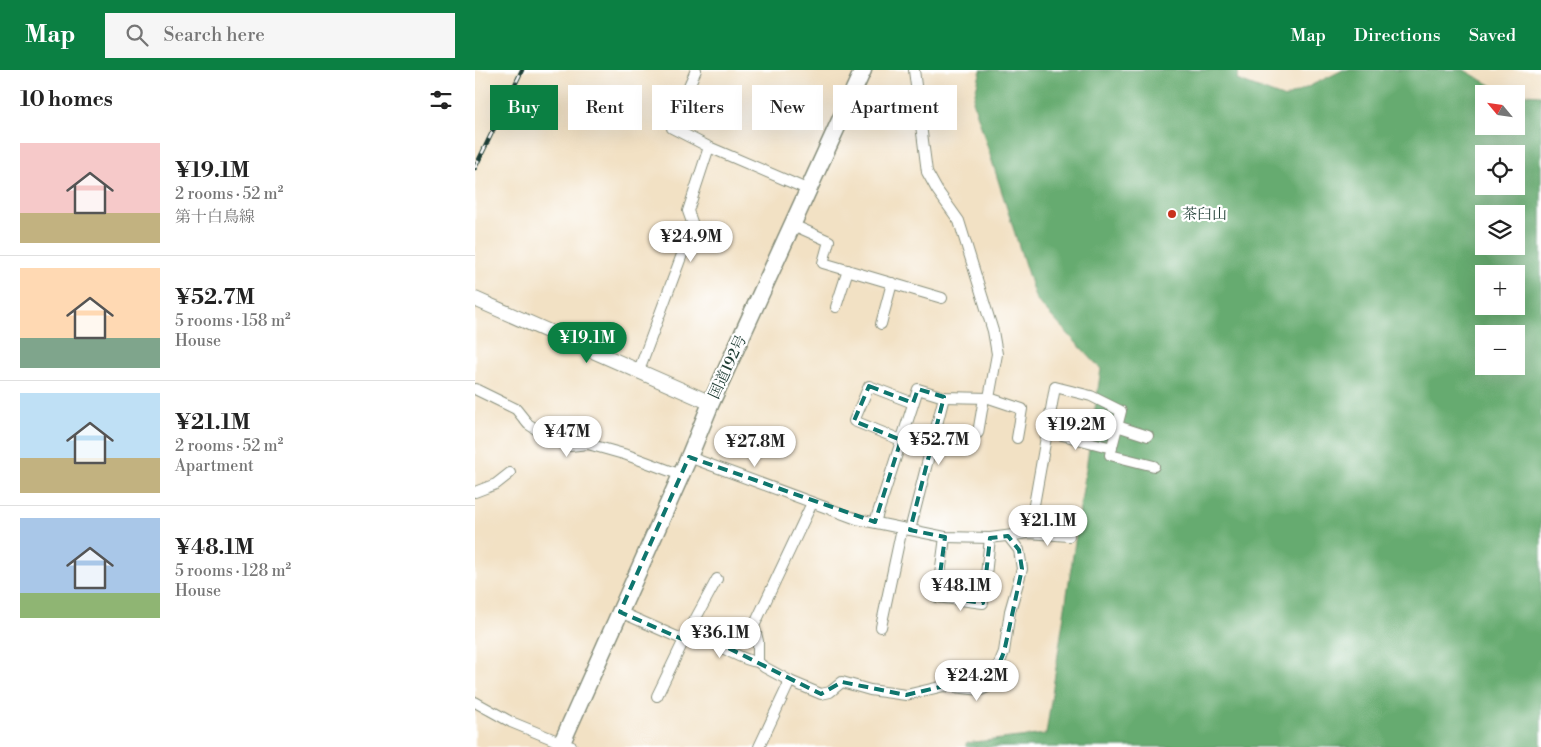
<!DOCTYPE html>
<meta charset="utf-8">
<style>
:root{--surface:#fff;--page:#f6f6f6;--text:#222;--muted:#767676;--line:#e0e0e0;--accent:#0b8043}
body{margin:0;font-family:"Libre Bodoni","Noto Serif JP",serif;background:var(--page);color:var(--text);height:100vh;display:flex;flex-direction:column;font-size:19px;white-space:nowrap}
*{box-sizing:border-box;margin:0}
p{font-size:16px;color:var(--muted)}
.icon{flex:none;width:28px;height:28px;fill:none;stroke:currentColor;stroke-width:2;stroke-linecap:round;stroke-linejoin:round}
.map{position:relative;flex:1;overflow:hidden}
.side{display:flex;flex-direction:column;background:var(--surface);width:475px}
.side>*{flex:none}
.guide{position:absolute;left:15px;top:15px;width:475px;height:45px;display:flex;gap:10px}
.needle{width:32px;rotate:299deg}
.fabs{position:absolute;left:1000px;top:15px;display:grid;gap:10px}
.fabs a{display:grid;place-items:center;width:50px;height:50px;border-radius:0px;background:var(--surface);box-shadow:0 5px 20px #0002;font-size:25px}
.price{position:absolute;translate:-50% -42px;padding:0 11px;border-radius:18px;background:#fff;color:#222;font-size:16px;line-height:32px;filter:drop-shadow(0 1px 2px #0008)}
.price::after{content:'';position:absolute;left:50%;top:30px;width:15px;height:11px;margin-left:-8px;background:inherit;clip-path:polygon(0 0,100% 0,50% 100%)}
.price.active{background:var(--accent);color:#fff}
ul{padding:0;list-style:none}
li{display:flex;align-items:center;gap:15px;height:125px;padding:0 20px}
li+li{border-top:1px solid var(--line)}
li span{display:grid;place-items:center;flex:none;width:140px;height:100px;border-radius:0px;color:#555}
li>.icon{margin-inline-start:auto}
span .icon{width:60px;height:60px;fill:#fffc;stroke-width:1}
li b{font-size:21px}
h2{display:flex;justify-content:space-between;align-items:center;height:60px;padding:0 20px;font-size:21px}
.tag{padding:0 18px;border-radius:0px;background:var(--surface);box-shadow:0 5px 20px #0002;font-size:18px;line-height:45px}
.tag.active{background:var(--accent);color:#fff}
header{display:flex;align-items:center;gap:30px;box-sizing:border-box;height:70px;padding:0 25px;background:var(--accent);color:#fff}
header strong{font-size:24px}
nav{display:flex;gap:28px;margin-inline-start:auto;font-size:18px}
.search{width:350px;height:45px;background:var(--page);display:flex;align-items:center;gap:12px;box-sizing:border-box;padding:0 18px;border-radius:0px;color:var(--muted);font-size:19px}
main{display:flex;flex:1;min-height:0}
.map>svg:first-child{display:block}
.forest{fill:#66ab70;stroke:#427452;fill-rule:evenodd}
.lines{fill:none;stroke-linecap:round;stroke-linejoin:round}
.minor-casing{stroke:#888f7c;stroke-width:12}
.secondary-casing{stroke:#888f7c;stroke-width:16}
.trunk-casing{stroke:#888f7c;stroke-width:19}
.minor{stroke:#fff;stroke-width:10}
.secondary{stroke:#fff;stroke-width:14}
.trunk{stroke:#fff;stroke-width:16}
.rail-casing{stroke:#1f3d34;stroke-width:4.5}
.rail{stroke:#fff;stroke-width:2.5;stroke-dasharray:8;stroke-linecap:butt}
.marked{fill:none;stroke:#0f766e;stroke-width:4;stroke-dasharray:10 6;stroke-linejoin:round}
.poi-dot{fill:#c8321e;stroke:#fff;stroke-width:2}
.labels{text-anchor:middle;dominant-baseline:central;stroke-width:4.5;stroke-linejoin:round;paint-order:stroke}
.poi-label{font-size:15px;fill:#1f3d34;stroke:#fff;text-anchor:start}
.street-label{font-size:15px;fill:#1f3d34;stroke:#fff}
</style>
<header>
<strong>Map</strong>
<div class="search"><svg class="icon" aria-label="search" viewBox="0 0 24 24"><circle cx="10" cy="10" r="6"/><path d="M15 15l6 6"/></svg>Search here</div>
<nav><a>Map</a><a>Directions</a><a>Saved</a></nav>
</header>
<main>
<section class="side">
<h2>10 homes<svg class="icon" aria-label="filters" viewBox="0 0 24 24"><path d="M4 7h16M4 17h16"/><circle cx="9" cy="7" r="2"/><circle cx="15" cy="17" r="2"/></svg></h2>
<ul>
<li><span style="background:linear-gradient(#f6c9c9 70%,#c2b280 0)"><svg class="icon" aria-label="home" viewBox="0 0 24 24"><path d="M3 11l9-7 9 7M6 9v11h12V9"/></svg></span><div><b>¥19.1M</b><p>2 rooms · 52 m²</p><p>第十白鳥線</p></div></li>
<li><span style="background:linear-gradient(#ffd9b3 70%,#7fa58c 0)"><svg class="icon" aria-label="home" viewBox="0 0 24 24"><path d="M3 11l9-7 9 7M6 9v11h12V9"/></svg></span><div><b>¥52.7M</b><p>5 rooms · 158 m²</p><p>House</p></div></li>
<li><span style="background:linear-gradient(#bfe0f5 65%,#c2b280 0)"><svg class="icon" aria-label="home" viewBox="0 0 24 24"><path d="M3 11l9-7 9 7M6 9v11h12V9"/></svg></span><div><b>¥21.1M</b><p>2 rooms · 52 m²</p><p>Apartment</p></div></li>
<li><span style="background:linear-gradient(#a9c7e8 75%,#8fb573 0)"><svg class="icon" aria-label="home" viewBox="0 0 24 24"><path d="M3 11l9-7 9 7M6 9v11h12V9"/></svg></span><div><b>¥48.1M</b><p>5 rooms · 128 m²</p><p>House</p></div></li>
</ul>
</section>
<div class="map">
<svg width="1066" height="677" viewBox="0 0 1066 677">
<rect width="100%" height="100%" fill="#fff"/>
<filter id="ink" filterUnits="userSpaceOnUse"><feTurbulence type="fractalNoise" baseFrequency=".02" numOctaves="2"/><feDisplacementMap in="SourceGraphic" scale="10" xChannelSelector="R" yChannelSelector="G"/><feConvolveMatrix kernelMatrix="1 2 1 2 8 2 1 2 1" color-interpolation-filters="sRGB"/></filter>
<filter id="wash" filterUnits="userSpaceOnUse"><feTurbulence type="fractalNoise" baseFrequency=".0096" numOctaves="4" result="noise"/><feDisplacementMap in="SourceGraphic" scale="20" xChannelSelector="R" yChannelSelector="G"/><feGaussianBlur stdDeviation="1.12" result="paint"/><feColorMatrix in="noise" values="0 0 0 0 0 0 0 0 0 0 0 0 0 0 0 0 0 1.4 0 .05"/><feComposite in="paint" operator="in"/></filter>
<g filter="url(#wash)">
<rect width="100%" height="100%" fill="#f2e1c4"/>
<path class="forest" d="M506,0h258l-2,10 48,18 58,-28h121l41,23 36,2v652h-575v-4l80,-9 55,-365 -65,-69 -63,-199zM1009,24h32v32h-32zM1009,84h32v32h-32zM1009,144h32v32h-32zM1009,204h32v32h-32zM1009,264h32v32h-32z"/>
</g>
<g filter="url(#ink)">
<g class="lines">
<defs>
<g id="minor">
<path d="M221,0l-24,54v4l37,19 100,43"/>
<path d="M439,0l13,102 10,18 22,31 34,110 4,23 -8,44"/>
<path d="M318,155l36,16 -6,22 119,35"/>
<path d="M361,237l12,-37"/>
<path d="M406,254l11,-41"/>
<path d="M164,300l54,-145 -5,-14 21,-64"/>
<path d="M0,319l41,20 12,15 17,11 19,9 6,2 18,-2 39,11 54,20"/>
<path d="M642,356l31,10"/>
<path d="M572,361l65,17"/>
<path d="M503,363l6,-35"/>
<path d="M426,370l-47,-19 15,-35 44,17"/>
<path d="M214,387l168,62 88,18 45,1 39,-5 40,3"/>
<path d="M0,422l21,-8 14,-11"/>
<path d="M400,452l43,-133 26,8 45,1 33,11 -5,29"/>
<path d="M435,460l34,-133"/>
<path d="M554,463l26,-146 36,9 30,15 -11,44 44,11"/>
<path d="M470,467l-8,60 46,6 7,-65"/>
<path d="M145,542l64,28"/>
<path d="M406,557l21,-99"/>
<path d="M215,559c18,10 49,31 68,33"/>
<path d="M315,611l31,13 9,-2 12,-10 28,8 36,5 38,-9 37,4 9,-4 14,-34 6,-41 12,-42 -3,-19 -11,-14"/>
<path d="M182,626l27,-56 33,-61"/>
<path d="M0,632l36,20 61,25"/>
<path d="M284,677l31,-66 -26,-14 -6,-5v-21l-4,-15 58,-123"/>
</g>
<path id="secondary" d="M0,229l236,104"/>
<path id="trunk" d="M85,677l129,-290 22,-54 152,-333"/>
</defs>
<use href="#minor" class="minor-casing"/>
<use href="#secondary" class="secondary-casing"/>
<use href="#trunk" class="trunk-casing"/>
<use href="#minor" class="minor"/>
<use href="#secondary" class="secondary"/>
<use href="#trunk" class="trunk"/>
<defs>
<path id="rail" d="M0,98l47,-98"/>
</defs>
<use href="#rail" class="rail-casing"/>
<use href="#rail" class="rail"/>
</g>
</g>
<path class="marked" d="M394,316l44,17 5,-14 26,8 -34,133 35,7 -8,60 46,6 7,-65 18,-2 11,14 3,19 -18,83 -14,34 -9,4 -37,-4 -38,9 -64,-13 -21,12 -131,-65 -6,11 -64,-28 69,-155 186,65 26,-82 -47,-19z"/>
<circle class="poi-dot" cx="697" cy="144" r="5"/>
<g class="labels">
<g class="poi-label">
<text x="707" y="144">茶臼山</text>
</g>
<g class="street-label">
<text transform="translate(253 297) rotate(-65)">国道192号</text>
</g>
</g>
</svg>
<div class="fabs">
<a><svg class="needle" viewBox="-14 -14 28 28"><path d="M0-13l5 13h-10z" fill="#e53935"/><path d="M0 13l5-13h-10z" fill="#767676"/></svg></a>
<a><svg class="icon" aria-label="locate" viewBox="0 0 24 24"><circle cx="12" cy="12" r="6"/><path d="M12 2v4M12 18v4M2 12h4M18 12h4"/></svg></a>
<a><svg class="icon" aria-label="layers" viewBox="0 0 24 24"><path d="M12 4l9 5-9 5-9-5zM3 14l9 5 9-5"/></svg></a>
<a>+</a>
<a>−</a>
</div>
<b class="price" style="left:216px;top:193px">¥24.9M</b>
<b class="price active" style="left:112px;top:294px">¥19.1M</b>
<b class="price" style="left:601px;top:381px">¥19.2M</b>
<b class="price" style="left:92px;top:388px">¥47M</b>
<b class="price" style="left:464px;top:396px">¥52.7M</b>
<b class="price" style="left:280px;top:398px">¥27.8M</b>
<b class="price" style="left:573px;top:477px">¥21.1M</b>
<b class="price" style="left:486px;top:542px">¥48.1M</b>
<b class="price" style="left:245px;top:589px">¥36.1M</b>
<b class="price" style="left:502px;top:632px">¥24.2M</b>
<div class="guide">
<a class="tag active">Buy</a>
<a class="tag">Rent</a>
<a class="tag">Filters</a>
<a class="tag">New</a>
<a class="tag">Apartment</a>
</div>
</div>
</main>
